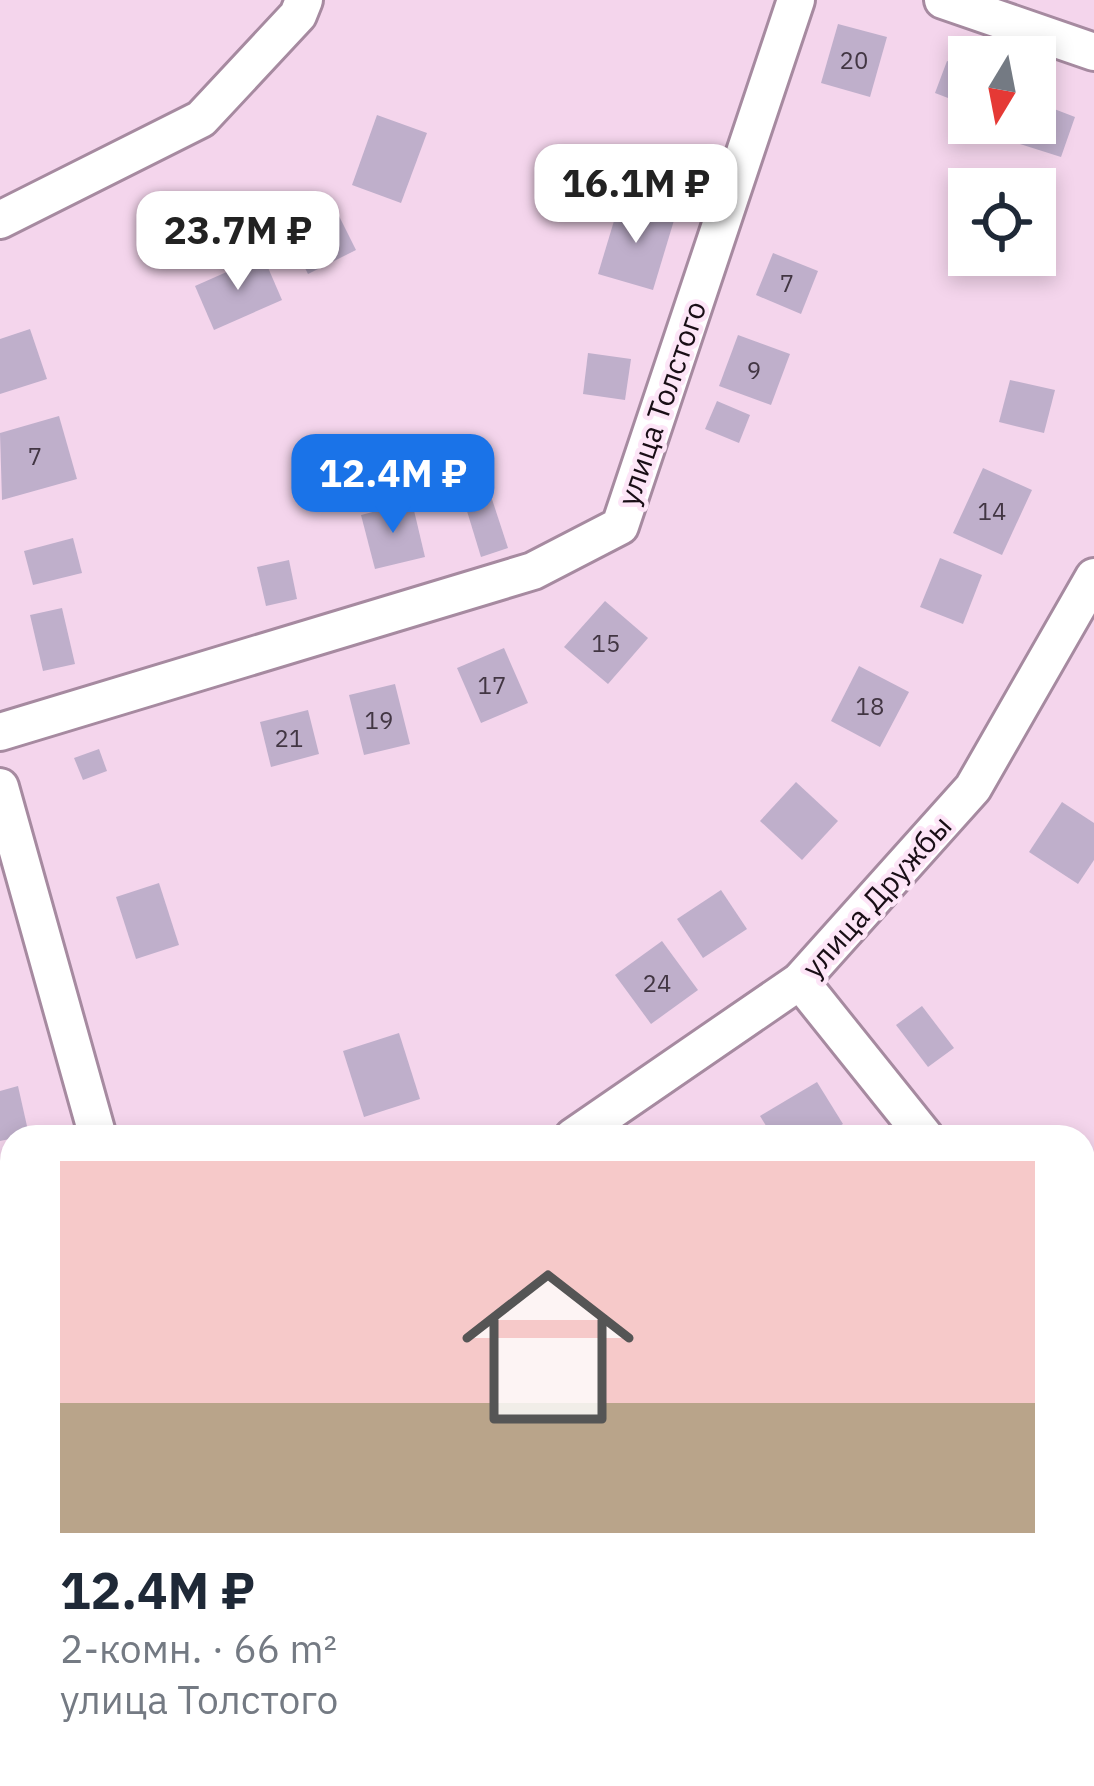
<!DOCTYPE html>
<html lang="ru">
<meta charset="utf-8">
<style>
:root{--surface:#fff;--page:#f2f2f3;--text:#1f2937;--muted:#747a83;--accent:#1a73e8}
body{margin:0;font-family:"IBM Plex Sans",sans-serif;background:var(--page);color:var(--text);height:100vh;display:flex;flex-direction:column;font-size:45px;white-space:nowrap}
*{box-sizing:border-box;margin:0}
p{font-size:39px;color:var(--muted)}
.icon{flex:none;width:66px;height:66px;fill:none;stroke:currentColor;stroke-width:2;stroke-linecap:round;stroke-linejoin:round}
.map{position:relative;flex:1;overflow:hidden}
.side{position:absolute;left:0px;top:1125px;width:1095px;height:663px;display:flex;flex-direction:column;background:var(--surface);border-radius:36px 36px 0 0;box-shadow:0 6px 18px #0003}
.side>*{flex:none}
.needle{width:78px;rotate:190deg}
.fabs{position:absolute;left:948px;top:36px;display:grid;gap:24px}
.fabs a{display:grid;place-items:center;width:108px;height:108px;border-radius:0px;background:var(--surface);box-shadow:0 6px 18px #0003;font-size:60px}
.price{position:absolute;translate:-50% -102px;padding:0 27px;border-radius:24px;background:#fff;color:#222;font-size:39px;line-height:78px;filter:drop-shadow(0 3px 6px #0008)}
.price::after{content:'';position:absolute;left:50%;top:72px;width:36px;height:27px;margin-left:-18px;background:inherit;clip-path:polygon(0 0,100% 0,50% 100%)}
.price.on{background:var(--accent);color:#fff}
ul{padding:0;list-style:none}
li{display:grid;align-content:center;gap:24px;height:636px;padding:0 60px}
li span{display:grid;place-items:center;height:372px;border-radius:0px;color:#555}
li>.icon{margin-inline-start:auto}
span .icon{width:216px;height:216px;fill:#fffc;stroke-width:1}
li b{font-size:51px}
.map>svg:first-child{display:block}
.building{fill:#bfafcb}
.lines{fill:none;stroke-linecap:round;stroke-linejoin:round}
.minor-casing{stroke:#a68aa0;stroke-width:42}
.minor{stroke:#fff;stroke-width:36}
.labels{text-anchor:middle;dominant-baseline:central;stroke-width:9;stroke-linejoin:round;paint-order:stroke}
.number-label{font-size:24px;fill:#423643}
.street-label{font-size:30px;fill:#190e16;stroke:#fde5f7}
</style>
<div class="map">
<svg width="1094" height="1786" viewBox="0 0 1094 1786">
<rect width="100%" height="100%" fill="#f4d5ec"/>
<g class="building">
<path d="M838,24l49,13 -17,60 -49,-14z"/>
<path d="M947,61l22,8v37l-34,-13z"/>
<path d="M1035,92l17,6 -3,9 26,10 -14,40 -63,-20 5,-14h32z"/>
<path d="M377,115l50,18 -26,70 -49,-18z"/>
<path d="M331,200l25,50 -48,24 -25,-50z"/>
<path d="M620,201l55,16 -22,73 -55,-16z"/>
<path d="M773,253l45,18 -17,43 -45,-19z"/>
<path d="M263,256l19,44 -68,30 -19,-44z"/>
<path d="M30,329l17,50 -47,15v-55z"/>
<path d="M738,335l52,19 -19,51 -52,-19z"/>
<path d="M588,353l43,6 -6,41 -42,-6z"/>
<path d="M1010,380l45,10 -11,43 -45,-11z"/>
<path d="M717,401l33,14 -11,28 -34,-14z"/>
<path d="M59,416l18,63 -75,21 -2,-67z"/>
<path d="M983,468l49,22 -30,65 -49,-22z"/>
<path d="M489,490l19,58 -27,9 -18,-59z"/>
<path d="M412,502l13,55 -50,12 -14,-54z"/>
<path d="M73,538l9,35 -49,12 -9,-34z"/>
<path d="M940,558l42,17 -19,49 -43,-17z"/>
<path d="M289,560l8,39 -31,7 -9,-39z"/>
<path d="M605,601l43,37 -40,46 -44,-37z"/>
<path d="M62,608l13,56 -32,7 -13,-56z"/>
<path d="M504,648l24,55 -47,20 -24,-55z"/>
<path d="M859,666l50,26 -29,55 -49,-26z"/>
<path d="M395,684l15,60 -46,11 -15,-60z"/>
<path d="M308,710l11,44 -48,13 -11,-45z"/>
<path d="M99,749l8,22 -24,9 -9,-22z"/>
<path d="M796,782l42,39 -36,39 -42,-39z"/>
<path d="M1062,802l32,21v37l-16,24 -49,-32z"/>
<path d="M159,883l20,62 -43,14 -20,-62z"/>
<path d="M721,890l26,39 -44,29 -26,-39z"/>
<path d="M662,941l36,49 -47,34 -36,-49z"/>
<path d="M922,1006l32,42 -26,19 -32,-42z"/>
<path d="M399,1033l21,66 -56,18 -21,-66z"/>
<path d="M817,1082l26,42 -21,13h-49l-13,-21z"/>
<path d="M18,1086l11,49 -29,6v-50z"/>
<path d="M12,1170v54l-12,3v-54z"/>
<path d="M1094,1172v56l-11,-13v-34z"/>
<path d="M325,1776h58l10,10h-78z"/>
<path d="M648,1776h49l-13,10h-28z"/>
</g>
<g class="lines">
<defs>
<g id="minor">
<path d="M943,0l151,52"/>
<path d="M0,220l201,-101 97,-104 6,-15"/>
<path d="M0,732l533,-161 87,-45 176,-526"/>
<path d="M0,787l98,350"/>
<path d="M800,981l125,156"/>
<path d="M573,1137l227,-156 173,-193 121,-211"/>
<path d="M1083,1303l11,-9"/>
<path d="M0,1520l12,-13"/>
<path d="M500,1786l12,-10"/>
</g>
</defs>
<use href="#minor" class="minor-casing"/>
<use href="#minor" class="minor"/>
</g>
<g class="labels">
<g class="number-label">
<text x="854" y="60">20</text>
<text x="787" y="283">7</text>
<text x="754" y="370">9</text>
<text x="35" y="456">7</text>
<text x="992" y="511">14</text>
<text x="606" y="643">15</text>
<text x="492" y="685">17</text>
<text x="870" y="706">18</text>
<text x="379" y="720">19</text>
<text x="289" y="738">21</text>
<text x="657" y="983">24</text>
</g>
<g class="street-label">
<text transform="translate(661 403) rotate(-71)">улица Толстого</text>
<text transform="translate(876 896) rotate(-48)">улица Дружбы</text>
</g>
</g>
</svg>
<div class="fabs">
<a><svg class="needle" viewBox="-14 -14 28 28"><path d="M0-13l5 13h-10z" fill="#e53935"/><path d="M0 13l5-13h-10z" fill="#747a83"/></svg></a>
<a><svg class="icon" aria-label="locate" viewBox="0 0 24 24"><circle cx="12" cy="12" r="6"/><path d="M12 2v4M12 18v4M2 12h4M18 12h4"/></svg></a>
</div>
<b class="price" style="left:636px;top:246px">16.1M ₽</b>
<b class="price" style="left:238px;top:293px">23.7M ₽</b>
<b class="price on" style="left:393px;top:536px">12.4M ₽</b>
<section class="side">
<ul>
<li><span style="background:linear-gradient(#f6c9c9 65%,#b9a48a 0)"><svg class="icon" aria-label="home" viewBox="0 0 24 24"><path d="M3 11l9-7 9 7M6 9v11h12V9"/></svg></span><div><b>12.4M ₽</b><p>2-комн. · 66 m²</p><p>улица Толстого</p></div></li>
</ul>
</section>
</div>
